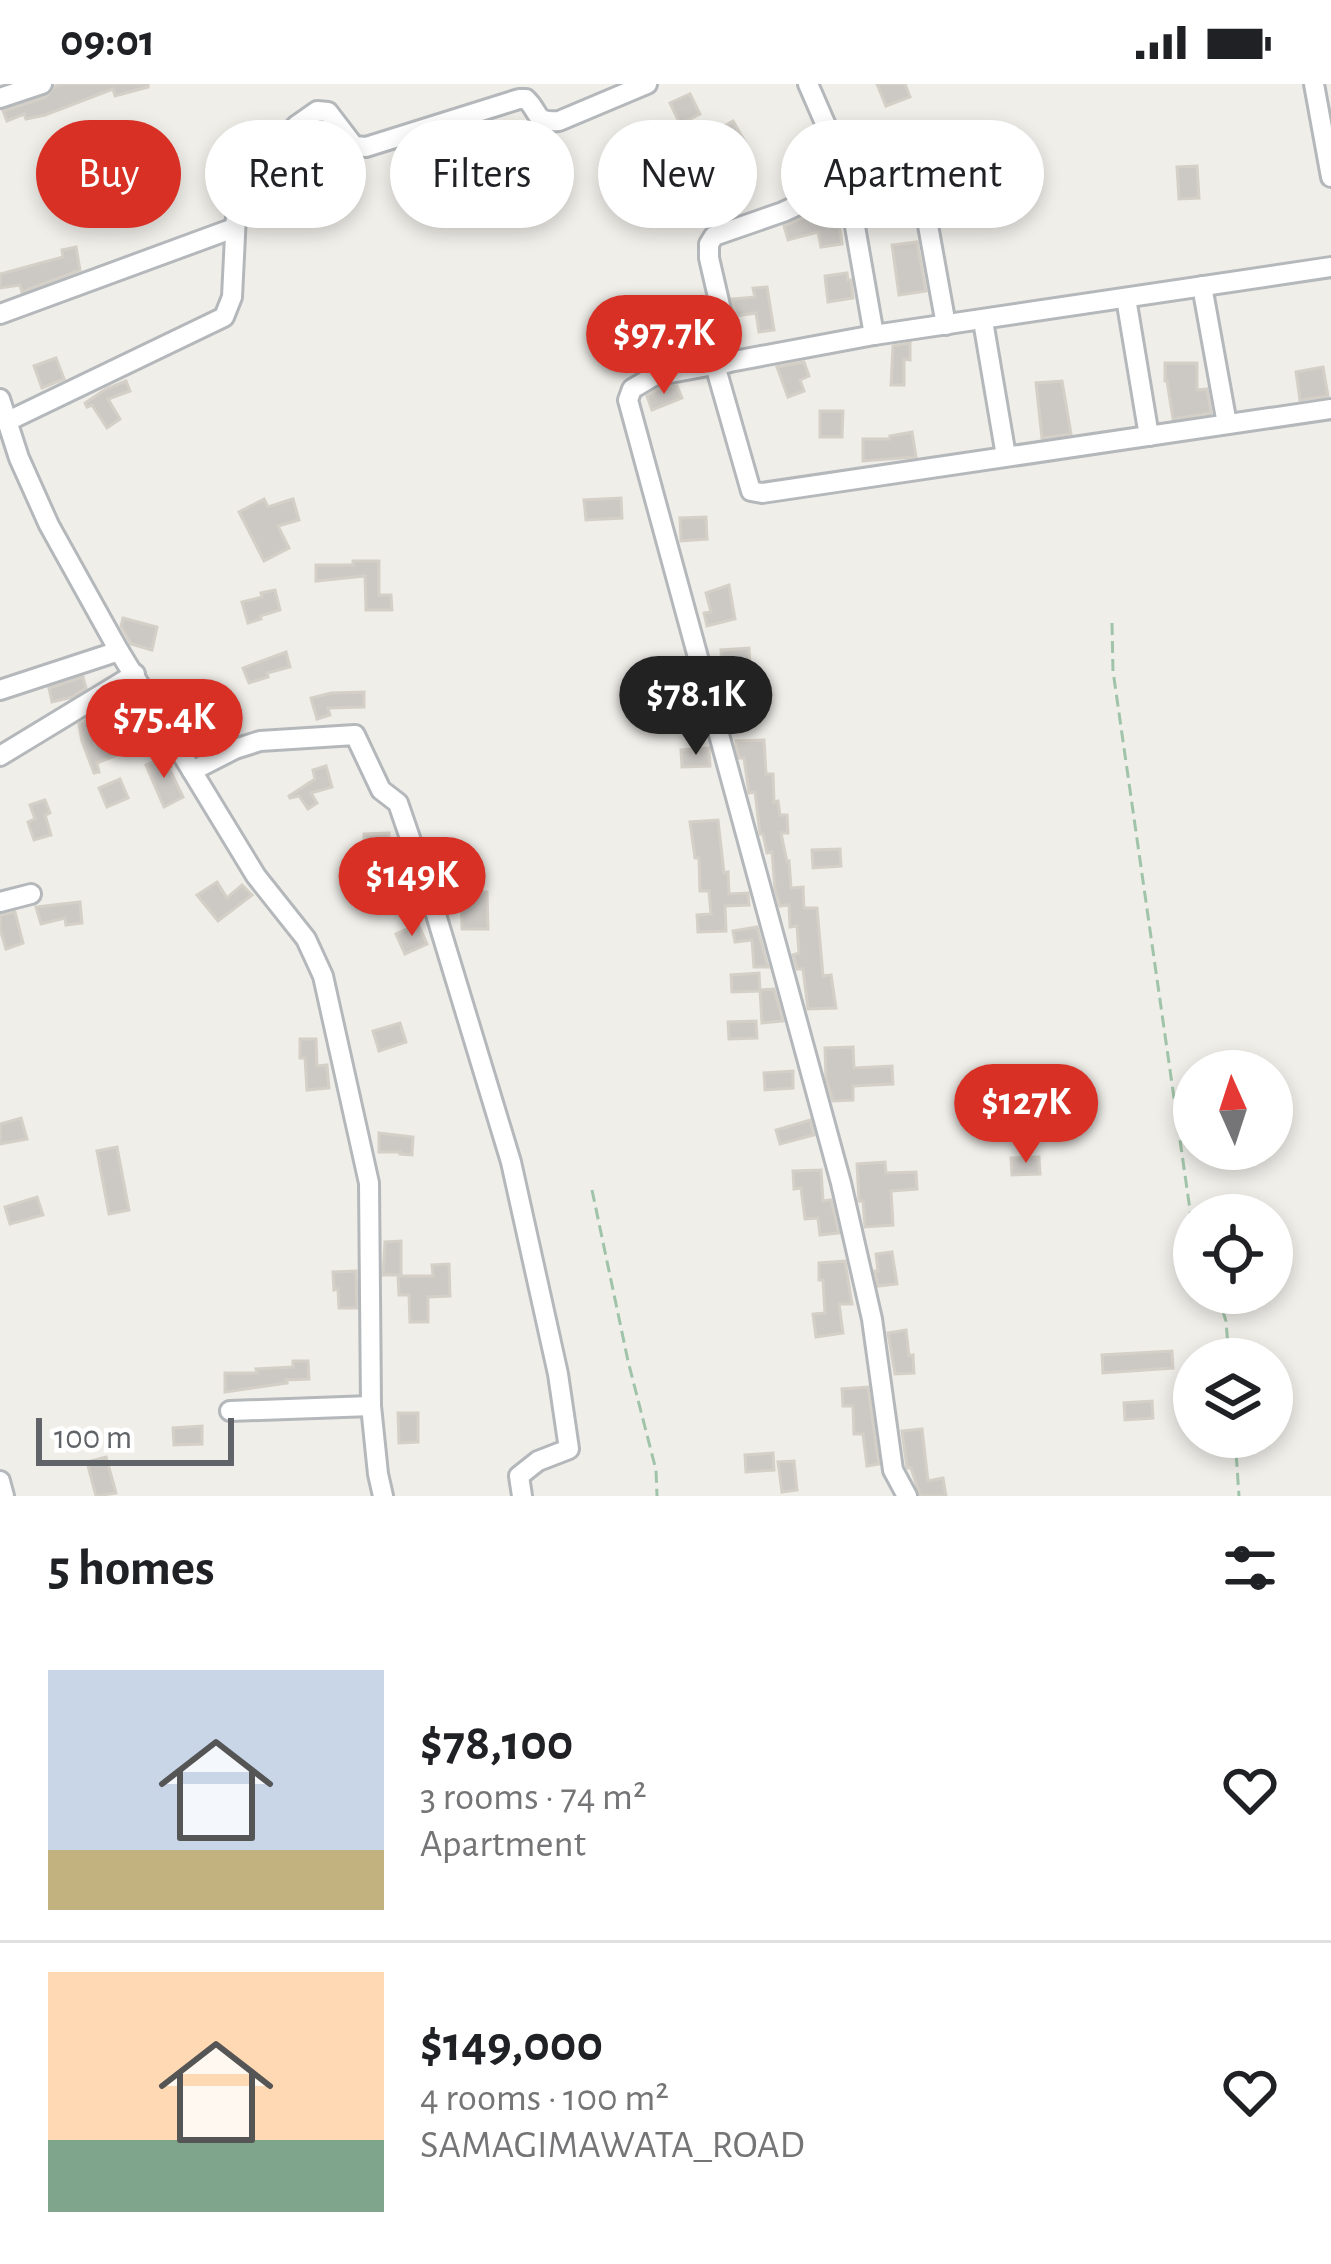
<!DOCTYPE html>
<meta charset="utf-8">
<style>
:root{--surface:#fff;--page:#f6f6f6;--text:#202124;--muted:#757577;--line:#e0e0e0;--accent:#d93025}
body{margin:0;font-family:"Alegreya Sans",sans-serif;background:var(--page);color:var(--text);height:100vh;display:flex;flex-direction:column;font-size:45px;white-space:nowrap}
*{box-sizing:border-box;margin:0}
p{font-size:39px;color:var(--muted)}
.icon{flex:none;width:66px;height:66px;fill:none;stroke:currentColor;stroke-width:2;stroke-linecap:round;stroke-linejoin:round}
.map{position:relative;height:1412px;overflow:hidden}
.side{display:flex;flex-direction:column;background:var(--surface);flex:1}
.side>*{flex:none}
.top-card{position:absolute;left:36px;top:36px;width:1260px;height:108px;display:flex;gap:24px}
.needle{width:78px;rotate:357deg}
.tools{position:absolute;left:1173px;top:966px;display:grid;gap:24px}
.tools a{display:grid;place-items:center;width:120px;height:120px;border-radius:50%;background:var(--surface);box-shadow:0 6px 18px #0003;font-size:60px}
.scale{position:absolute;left:36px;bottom:30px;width:198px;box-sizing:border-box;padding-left:12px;border:6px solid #606367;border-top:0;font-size:33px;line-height:42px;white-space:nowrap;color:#606367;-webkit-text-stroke:9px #fff;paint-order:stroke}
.price{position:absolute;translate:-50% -102px;padding:0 27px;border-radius:42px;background:var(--accent);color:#fff;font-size:39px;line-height:78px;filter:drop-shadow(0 3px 6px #0008)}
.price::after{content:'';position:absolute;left:50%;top:72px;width:36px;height:27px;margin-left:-18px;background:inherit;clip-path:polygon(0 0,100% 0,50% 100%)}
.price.selected{background:#222;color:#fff}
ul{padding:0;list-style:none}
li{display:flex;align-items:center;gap:36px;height:300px;padding:0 48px}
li+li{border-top:3px solid var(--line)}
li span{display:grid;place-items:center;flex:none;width:336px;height:240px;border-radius:0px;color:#555}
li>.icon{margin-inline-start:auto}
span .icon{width:144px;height:144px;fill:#fffc;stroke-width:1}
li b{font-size:51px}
h2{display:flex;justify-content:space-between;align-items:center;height:144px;padding:0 48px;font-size:51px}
.tag{padding:0 42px;border-radius:54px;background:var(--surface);box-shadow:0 6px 18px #0003;font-size:42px;line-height:108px}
.tag.selected{background:var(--accent);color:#fff}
.status{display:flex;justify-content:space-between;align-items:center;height:84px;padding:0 60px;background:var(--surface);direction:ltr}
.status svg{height:33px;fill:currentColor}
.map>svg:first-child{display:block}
.building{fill:#ccc9c5;stroke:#d5d0c7;stroke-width:3}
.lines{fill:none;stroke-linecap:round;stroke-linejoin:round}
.minor-casing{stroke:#b5b8bb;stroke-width:24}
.path{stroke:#a0c4a9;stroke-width:3;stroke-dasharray:12 6;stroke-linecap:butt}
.minor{stroke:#fff;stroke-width:18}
</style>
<div class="status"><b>09:01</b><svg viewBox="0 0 49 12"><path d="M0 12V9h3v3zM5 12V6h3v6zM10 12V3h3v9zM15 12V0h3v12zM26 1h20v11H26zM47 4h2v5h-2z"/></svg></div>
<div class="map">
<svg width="1331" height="1412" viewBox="0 0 1331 1412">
<rect width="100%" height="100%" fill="#f0eee9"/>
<g class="building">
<path d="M62,0h86v3l-33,9 -2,-7 -68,26 -19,4 -2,-5 -17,7 -4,-10 43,-14 9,-11z"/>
<path d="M877,0h28l5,13 -24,9z"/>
<path d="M690,10l10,20 -20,10 -10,-21z"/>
<path d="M733,37l15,26 -19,11 -15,-26z"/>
<path d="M676,78l10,22 -20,8 -9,-21z"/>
<path d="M1197,82l2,32 -20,1 -2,-32z"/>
<path d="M838,129l4,31 -21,3 -3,-15 -30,8 -4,-14 23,-10z"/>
<path d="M917,158l9,49 -27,4 -7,-50z"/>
<path d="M76,163l4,23 -58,22 -2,-7 -20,3v-14l63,-17 -1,-7z"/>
<path d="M847,189l1,7h3l2,18 -25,4 -3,-26z"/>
<path d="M767,203l7,43 -15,2 -3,-19 -20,3 -4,-17 23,-2 -2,-9z"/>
<path d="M686,230l2,21 6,-2 7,20 -16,4 -12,-29 -2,-13z"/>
<path d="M910,259v17l-6,-1v26h-13l2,-39z"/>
<path d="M56,274l8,21 -22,9 -8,-22z"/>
<path d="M804,278l5,14 -9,4 4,11 -16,6 -11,-30z"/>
<path d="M1165,279h32v27l10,-1 4,24 -38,6 -6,-38h-2z"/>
<path d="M1323,283l5,29 -28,4 -4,-28z"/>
<path d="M126,297l4,10 -22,8 12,20 -13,9 -15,-23 -5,2 -2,-4 21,-14z"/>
<path d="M1062,297l9,53 -29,4 -6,-55z"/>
<path d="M677,302l5,12 -30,12 -5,-14 12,-7z"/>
<path d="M820,327h23l-1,26h-22z"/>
<path d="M912,348l4,25 -53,4v-22h27v-3z"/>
<path d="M621,414l1,20 -36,2 -2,-20z"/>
<path d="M264,415l4,8 25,-8 6,21 -21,6 11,22 -25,13 -25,-49z"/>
<path d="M706,433l1,22 -26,2 -1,-23z"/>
<path d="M353,477h26v34h12l1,15h-26l-1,-34 -49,5v-16h37z"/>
<path d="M729,501l6,34 -28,7 -3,-13 7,-1 -5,-19z"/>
<path d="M275,506l5,20 -20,6 1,3 -13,4 -6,-21 20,-5 -1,-4z"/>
<path d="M123,534l34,9 -5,23 -21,-6 -10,-18z"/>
<path d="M749,564l1,18 -28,1 -1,-17z"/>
<path d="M286,568l4,15 -23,6 1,4 -19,6 -6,-15z"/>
<path d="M83,593l3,11 -14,9 -20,5 -3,-14z"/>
<path d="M364,608v15l-36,1 2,7 -13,4 -6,-21 20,-5z"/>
<path d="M696,616l3,17 -28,2 -1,-18z"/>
<path d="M91,634l4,29 16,-6 6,14 -20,8 2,9 -5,1 -12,-32 -3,-17z"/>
<path d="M764,656l2,34h7l1,28 4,-1 2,14h7l1,18h-7l6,29 2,-1 2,27 12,-1 1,21h13l6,68 8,-1 5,33 -28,1 -5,-40h-6l-4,-14 6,-2 -2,-27 -7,1 -1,-22 -9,1 -5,-17 -3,-37 -5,1 -4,-19h-3l-5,-42 -6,1 -5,-35h-5l-3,-12v-5z"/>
<path d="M709,664l1,18 -28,1 -1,-17z"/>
<path d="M167,672l4,11 -2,1 14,29 -19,10 -18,-42z"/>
<path d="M326,682l6,21 -21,6 6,10 -9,6 -9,-13 -9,2 -1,-2 26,-17 -2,-9z"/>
<path d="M120,695l8,19 -21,9 -8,-19z"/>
<path d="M45,716l5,13 -5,2 6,20 -17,5 -6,-18 7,-3 -5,-14z"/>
<path d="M718,736l6,53 4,-1 1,22 19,-1 1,12 -24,1 1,25 -28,1 -1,-17 14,-1 -2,-23h-9l-1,-33h-4l-5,-36z"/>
<path d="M389,749l1,20h6v16h-26v-20h-6v-15z"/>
<path d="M840,765l1,17 -28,2 -1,-18z"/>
<path d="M217,798l10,16 15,-13 10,10 -34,26 -21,-26z"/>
<path d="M461,808h26l1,37h-26z"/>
<path d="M80,818l2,21 -16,2 -1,-7 -24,6 -5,-17z"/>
<path d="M15,828l8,31 -17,6 -6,-20v-14z"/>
<path d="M418,840l9,20 -22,10 -9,-20z"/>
<path d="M757,843l11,40h-14l-2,-27 -17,2 -2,-11z"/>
<path d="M759,889l1,18 -28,1 -1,-17z"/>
<path d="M774,905l9,32 -21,2 -2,-33z"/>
<path d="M756,937l1,17 -28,1 -1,-17z"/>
<path d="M400,939l6,19 -27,9 -6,-20z"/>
<path d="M300,955h16l1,27 10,-1 2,23 -22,2 -2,-32h-5z"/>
<path d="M853,963l1,21 38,-2 1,18 -40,2v14l-20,1 -7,-23 -1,-30z"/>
<path d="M793,987v17l-28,2 -1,-17z"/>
<path d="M21,1034l6,21 -27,5v-20z"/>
<path d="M810,1036l4,15 -34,9 -4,-14z"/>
<path d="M379,1049l34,4 -1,18 -12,-1v-2h-21z"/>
<path d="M117,1063l12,63 -20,4 -12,-63z"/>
<path d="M1039,1073l1,17 -28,1 -1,-17z"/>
<path d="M885,1078l1,11 30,-1 1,17 -26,2 2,34 -28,2 -2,-26h-4l-2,-37z"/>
<path d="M821,1086l2,31 8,-1 8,33 -19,2 -2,-17 -13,1 -4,-31 -7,1 -1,-18z"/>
<path d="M37,1113l6,18 -33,9 -5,-17z"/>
<path d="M401,1157v34h-18l2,-33z"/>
<path d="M892,1168l5,32 -19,2 -3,-15h3l-2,-17z"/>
<path d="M845,1177l7,43h-13l4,29 -27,4 -3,-23 12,-1 -2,-33h-4v-17z"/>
<path d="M449,1180l1,32 -22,1v25h-18l-1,-27h-10l-1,-19h35l-1,-11z"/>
<path d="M356,1187l1,37h-18l-1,-19 -4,1 -1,-18z"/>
<path d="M906,1246l3,26 4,-1 1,18 -19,1 -7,-41z"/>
<path d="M1172,1267l1,17 -70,5 -1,-18z"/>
<path d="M293,1277h15l1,18 -23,1 1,3 -62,9v-19h32l-1,-4 37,-2z"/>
<path d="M868,1303l11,77 -12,2 -4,-32h-9l-1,-28h-10l-1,-17z"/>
<path d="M1152,1317l1,17 -28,2 -1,-17z"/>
<path d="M398,1329h20v29l-19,1z"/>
<path d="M202,1342v18l-28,1 -1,-17z"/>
<path d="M922,1345l6,52 15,-3 3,18h-26l-9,-28h-4l-5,-37z"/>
<path d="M773,1369l1,17 -28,2 -1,-17z"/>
<path d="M106,1373l10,36 -20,3 -9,-34z"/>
<path d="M794,1377l3,29 -15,2 -4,-30z"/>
</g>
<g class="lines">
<defs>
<g id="minor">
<path d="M808,0l27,62 15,52 24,137"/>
<path d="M1314,0l17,93"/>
<path d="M0,14l42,-14"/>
<path d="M1202,202l25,138"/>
<path d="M1126,214l23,138"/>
<path d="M0,230l234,-86"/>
<path d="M983,237l23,135"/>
<path d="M727,279l-3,-40 -15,-65v-14l5,-8 69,-24 80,-37 44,-14 9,7 4,13 26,144"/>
<path d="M715,281l36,126 11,2 569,-84"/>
<path d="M0,315l19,59 30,67 70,126 137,225 50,63 17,37 46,207 2,223 7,68 5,22"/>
<path d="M2,334l6,3 216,-104 8,-20 5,-102 4,-11 56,-59 20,-14 11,1 26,34 12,1 153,-48h7c15,14 7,24 33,22l88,-37"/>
<path d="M0,606l119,-39"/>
<path d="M0,672l135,-82"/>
<path d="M192,687l43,-22 25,-8 95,-6 26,55 17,13 36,105 77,254 47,212 11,75 -31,12 -19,15 3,20"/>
<path d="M0,818l31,-8"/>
<path d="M230,1327l141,-5"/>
<path d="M0,1397l4,15"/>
<path d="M907,1412l-14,-26 -21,-151 -31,-136 -213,-783 4,-11 22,-13 220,-41 457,-68"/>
</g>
</defs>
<use href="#minor" class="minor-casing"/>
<g class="path">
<path d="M1112,539l1,48 81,567"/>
<path d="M592,1106l36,171 28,109 1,26"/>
<path d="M1217,1209l9,28 3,38"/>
<path d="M1235,1353l4,59"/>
</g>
<use href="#minor" class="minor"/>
</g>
</svg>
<div class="tools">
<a><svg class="needle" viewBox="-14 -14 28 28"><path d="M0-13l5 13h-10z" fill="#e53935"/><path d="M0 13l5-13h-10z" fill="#757577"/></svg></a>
<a><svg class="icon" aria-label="locate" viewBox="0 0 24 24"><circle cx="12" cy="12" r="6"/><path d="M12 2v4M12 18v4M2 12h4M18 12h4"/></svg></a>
<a><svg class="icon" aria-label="layers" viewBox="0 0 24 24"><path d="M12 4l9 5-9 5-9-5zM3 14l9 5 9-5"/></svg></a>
</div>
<div class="scale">100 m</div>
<b class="price" style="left:664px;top:313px">$97.7K</b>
<b class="price selected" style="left:696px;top:674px">$78.1K</b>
<b class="price" style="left:164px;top:697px">$75.4K</b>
<b class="price" style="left:412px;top:855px">$149K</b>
<b class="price" style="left:1026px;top:1082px">$127K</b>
<div class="top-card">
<a class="tag selected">Buy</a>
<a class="tag">Rent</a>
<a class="tag">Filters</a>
<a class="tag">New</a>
<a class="tag">Apartment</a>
</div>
</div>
<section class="side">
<h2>5 homes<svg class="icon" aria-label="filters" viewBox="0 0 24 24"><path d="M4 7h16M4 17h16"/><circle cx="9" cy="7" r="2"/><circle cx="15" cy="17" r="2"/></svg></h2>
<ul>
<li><span style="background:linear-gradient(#c9d6e8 75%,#c2b280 0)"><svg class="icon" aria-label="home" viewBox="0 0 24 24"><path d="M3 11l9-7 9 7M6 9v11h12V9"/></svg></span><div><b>$78,100</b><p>3 rooms · 74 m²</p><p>Apartment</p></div><svg class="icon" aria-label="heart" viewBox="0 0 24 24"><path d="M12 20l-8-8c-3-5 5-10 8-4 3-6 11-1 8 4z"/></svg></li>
<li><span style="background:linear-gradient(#ffd9b3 70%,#7fa58c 0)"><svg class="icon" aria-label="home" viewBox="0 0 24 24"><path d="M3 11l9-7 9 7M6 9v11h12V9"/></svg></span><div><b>$149,000</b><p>4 rooms · 100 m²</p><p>SAMAGIMAWATA_ROAD</p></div><svg class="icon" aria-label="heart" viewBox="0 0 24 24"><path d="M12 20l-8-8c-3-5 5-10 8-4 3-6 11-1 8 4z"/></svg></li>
</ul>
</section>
